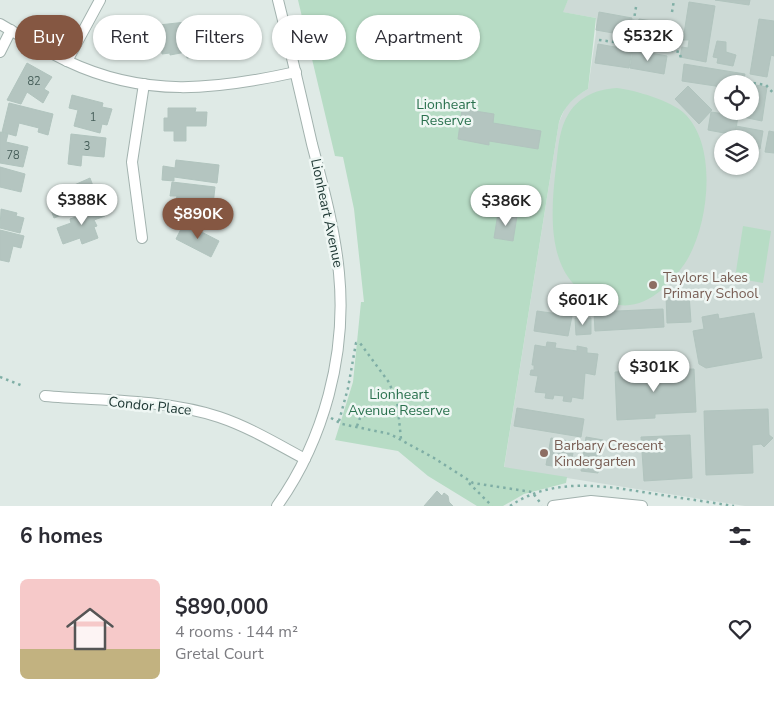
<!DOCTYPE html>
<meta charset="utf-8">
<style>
:root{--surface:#fff;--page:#f7f7f7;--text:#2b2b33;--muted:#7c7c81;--line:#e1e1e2;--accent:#855742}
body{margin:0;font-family:"Nunito Sans",sans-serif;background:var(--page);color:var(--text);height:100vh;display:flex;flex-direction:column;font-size:19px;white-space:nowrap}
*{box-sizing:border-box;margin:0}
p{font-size:16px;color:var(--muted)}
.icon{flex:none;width:28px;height:28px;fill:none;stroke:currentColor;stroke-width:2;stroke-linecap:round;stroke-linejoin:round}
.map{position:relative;height:506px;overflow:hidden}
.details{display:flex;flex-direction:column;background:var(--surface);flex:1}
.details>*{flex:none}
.banner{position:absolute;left:15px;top:15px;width:500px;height:45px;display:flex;gap:10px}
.buttons{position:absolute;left:714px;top:75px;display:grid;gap:10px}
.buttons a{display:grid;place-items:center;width:45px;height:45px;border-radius:50%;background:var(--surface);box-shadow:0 1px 4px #0004;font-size:25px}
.price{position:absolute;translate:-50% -42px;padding:0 11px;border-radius:18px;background:#fff;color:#222;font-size:16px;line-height:32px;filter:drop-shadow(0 1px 2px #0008)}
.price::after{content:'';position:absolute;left:50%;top:30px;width:15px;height:11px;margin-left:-8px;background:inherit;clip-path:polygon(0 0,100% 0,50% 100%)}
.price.on{background:var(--accent);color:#fff}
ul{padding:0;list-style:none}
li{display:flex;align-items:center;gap:15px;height:125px;padding:0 20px}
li+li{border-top:1px solid var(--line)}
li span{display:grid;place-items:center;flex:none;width:140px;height:100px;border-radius:8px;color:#555}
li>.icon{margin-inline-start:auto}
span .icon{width:60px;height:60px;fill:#fffc;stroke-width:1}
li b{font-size:21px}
h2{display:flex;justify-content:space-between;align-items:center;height:60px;padding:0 20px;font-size:21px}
.tag{padding:0 18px;border-radius:22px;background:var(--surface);box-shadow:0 1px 4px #0004;font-size:18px;line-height:45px}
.tag.on{background:var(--accent);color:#fff}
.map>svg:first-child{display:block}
.built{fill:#cddad6;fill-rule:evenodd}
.green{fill:#b7dcc5}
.building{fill:#b4c5c0;stroke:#b1c4be}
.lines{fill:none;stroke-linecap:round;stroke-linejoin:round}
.minor-casing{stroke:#a2b2ae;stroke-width:12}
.path{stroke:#7faea5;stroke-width:2.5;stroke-dasharray:2.5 4;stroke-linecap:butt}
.minor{stroke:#fff;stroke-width:10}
.education-dot{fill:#8d6e63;stroke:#eff7f4;stroke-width:2}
.labels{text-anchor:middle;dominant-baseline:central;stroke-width:5;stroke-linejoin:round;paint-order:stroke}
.number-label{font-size:11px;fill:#455d58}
.park-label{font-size:14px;fill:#2a714e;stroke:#eff7f4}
.street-label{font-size:14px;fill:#203a36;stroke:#eff7f4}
.education-label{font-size:14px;fill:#785e54;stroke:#eff7f4;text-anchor:start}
</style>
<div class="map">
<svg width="774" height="506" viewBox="0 0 774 506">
<rect width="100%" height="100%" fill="#dfeae6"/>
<path class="built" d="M568,0h206v506h-29l-241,-38 55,-346 7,-16 10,-10 12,-7 8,-56v-15l-34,-6zM722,84h28v27h-28zM722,139h28v27h-28z"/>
<g class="green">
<path d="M298,0h270l-5,12 33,6 -8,71c-14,8 -24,17 -29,33l-55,345 63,10 -1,6 -42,11 -21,12h-26l-49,-30 -30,-25 -63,-11 18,-58 8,-80h3l-10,-93 -11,-52 -8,-1z"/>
<path d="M617,88c18,2 54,13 67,25 34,32 25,110 3,147 -14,22 -39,49 -68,45 -73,-9 -70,-81 -63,-138 2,-18 3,-39 13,-54 11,-17 29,-24 48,-25z"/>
<path d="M743,226l28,5 -8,52 -28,-5z"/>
</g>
<g class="building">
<path d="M715,0h35l-1,5z"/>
<path d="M689,2l26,4 -9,56 -26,-5 2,-10 6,1 1,-8h-6z"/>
<path d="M599,12l33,6 -2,18 -34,-6z"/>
<path d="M639,19l33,5 -3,18 -34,-5z"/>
<path d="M759,19l15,2v35l-3,-1 -4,22 -17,-3z"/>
<path d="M186,22l2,20 11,-1 1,16 -13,1 -1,-6 -16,3v-2l-8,1 -3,-29z"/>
<path d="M125,23h14v8l16,3v13l-22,1v4h-7v3l-10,-1 1,-13h8z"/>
<path d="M717,41l9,1v10l10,3 -3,11 -16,-3 1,-5 -5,-1z"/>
<path d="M598,44l34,6 -3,18 -34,-5z"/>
<path d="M633,50l34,6 -3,18 -34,-6z"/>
<path d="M27,63l25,14 -8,12 5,3 -6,11 -16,-11 -6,12 -14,-4z"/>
<path d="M684,64l61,10 -2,10h-21v3l-40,-6z"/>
<path d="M750,84l17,3 -5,34 -19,-4 1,-6h6z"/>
<path d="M688,86l24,24 -13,14 -24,-25z"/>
<path d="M72,95l31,8 -1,4 10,2 -5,16 -5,-1 -2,9 -26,-7 4,-16 -9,-2z"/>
<path d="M9,103l44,11 -5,21 -10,-3 1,-4 -20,-5 -3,13 -14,-4z"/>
<path d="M168,108h28l-1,4h12l-1,14h-20v15h-12v-10h-10v-13h4z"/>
<path d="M462,109l32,5 -1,9 48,8 -3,18 -49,-8v4l-31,-6z"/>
<path d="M711,112l27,4 -3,19 -27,-5z"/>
<path d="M736,126l27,5 -3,18 -10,-2v-8h-16z"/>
<path d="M769,131l5,1v21l-9,-1z"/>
<path d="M0,132l8,2 -2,8 22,5 -5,20 -23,-4z"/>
<path d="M71,134l35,4 -2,19 -22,-2 -1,11 -13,-2z"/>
<path d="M176,160l43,5 -2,18 -43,-6v4l-12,-1 1,-14 12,2z"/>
<path d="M0,167l25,7 -4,18 -21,-5z"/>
<path d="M90,178l3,8 3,-1 2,6 3,-1 4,12 -18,6 -2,-6 -5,2 1,4 -27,10 -5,-13 5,-2 -1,-4 4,-1 -2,-7 7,-3 1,2z"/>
<path d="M172,182l43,5 -2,18 -8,-1 -1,6 -9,-1 1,-6 -8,-1 -2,14 -15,-2 2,-14h3l1,-4h-7z"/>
<path d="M101,203l4,13 -11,4 3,6 -3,1 4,11 -16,6 -2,-6 -17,6 -6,-16 14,-5 -1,-4 20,-7 -1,-4z"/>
<path d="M1,209l16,4 -1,3 8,2 -4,15 -20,-5z"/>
<path d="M498,213l19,3 -4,25 -19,-3z"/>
<path d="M184,223l35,18 -8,16 -35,-18z"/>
<path d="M0,230l24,6 -3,12 -8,-2 -4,16 -9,-2z"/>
<path d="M689,294l2,28 -24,1 -1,-28z"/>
<path d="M663,309l1,18 -69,4 -1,-19z"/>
<path d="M537,311l35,5 -4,20 -34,-5z"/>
<path d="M754,313l8,45 -56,10 -7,-4 -6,-33 11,-2 -2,-12 16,-3 1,5z"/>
<path d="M575,318h16v16l-15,1z"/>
<path d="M547,342l9,1 -1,5 22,3v-5l10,2v5l11,1 -3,21 -10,-2 -2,26 -11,-2 -1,5 -8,-1 1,-5 -10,-1 -1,4 -8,-1 1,-5 -11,-1 3,-16 -8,-1 1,-5h3v-5h-2l3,-20 11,2z"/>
<path d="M694,369l2,43 -41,2v4l-38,2 -2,-48z"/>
<path d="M517,408l67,11 -3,18 -67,-11z"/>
<path d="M768,409l1,26 4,3 -9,9 -3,-3 -9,1 1,28 -47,2 -2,-64z"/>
<path d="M690,435l2,43 -48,3 -3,-44z"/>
<path d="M586,437l17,3 -5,33 -17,-2z"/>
<path d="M551,438l24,4 -5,27 -24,-4z"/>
<path d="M437,491l5,5 2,-3 4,3 1,6 4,4h-29z"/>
</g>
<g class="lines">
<defs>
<g id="minor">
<path d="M0,24c22,13 44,26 67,37 78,37 148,29 229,11"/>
<path d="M0,52l11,-22"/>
<path d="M67,61l33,-61"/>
<path d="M142,238l-10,-76 12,-78"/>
<path d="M45,396c56,5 121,3 174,21 30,10 58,27 86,42"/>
<path d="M277,506c47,-66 70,-152 62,-233 -4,-43 -16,-87 -27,-129 -11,-48 -22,-96 -34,-144"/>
<path d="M553,506l38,-5 51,5"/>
</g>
</defs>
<use href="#minor" class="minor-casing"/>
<g class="path">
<path d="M636,7l-6,37 50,8 1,9"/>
<path d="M672,12l2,-12"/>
<path d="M599,40l31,4"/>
<path d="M747,82l19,3 8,9"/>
<path d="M0,377l23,9"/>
<path d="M331,418l11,6 48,10 44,24 39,25 59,9 10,13"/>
<path d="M339,421l9,-33 8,-45h4l28,38 9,19 4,39"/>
<path d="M357,426l3,-8 14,-7"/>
<path d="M469,483l23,23"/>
<path d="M510,506c44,-30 96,-20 145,-12 26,4 53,8 79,12"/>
</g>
<use href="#minor" class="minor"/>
</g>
<g class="education-dot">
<circle cx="653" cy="285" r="5"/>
<circle cx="544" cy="453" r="5"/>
</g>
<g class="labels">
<g class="number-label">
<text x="34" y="81">82</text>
<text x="93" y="117">1</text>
<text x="87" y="146">3</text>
<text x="13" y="155">78</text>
</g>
<g class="park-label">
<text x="446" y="104">Lionheart<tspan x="446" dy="16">Reserve</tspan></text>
<text x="399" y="394">Lionheart<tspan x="399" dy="16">Avenue Reserve</tspan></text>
</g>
<g class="street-label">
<text transform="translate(327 213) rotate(78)">Lionheart Avenue</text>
<text transform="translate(150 406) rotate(6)">Condor Place</text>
</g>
<g class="education-label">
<text x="663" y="277">Taylors Lakes<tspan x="663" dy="16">Primary School</tspan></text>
<text x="554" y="445">Barbary Crescent<tspan x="554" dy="16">Kindergarten</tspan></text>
</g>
</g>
</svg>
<div class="buttons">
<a><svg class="icon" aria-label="locate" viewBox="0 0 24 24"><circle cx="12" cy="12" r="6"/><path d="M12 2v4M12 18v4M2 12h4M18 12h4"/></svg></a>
<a><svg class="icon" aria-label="layers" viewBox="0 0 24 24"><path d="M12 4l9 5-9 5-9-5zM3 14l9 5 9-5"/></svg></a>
</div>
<b class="price" style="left:648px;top:62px">$532K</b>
<b class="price" style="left:82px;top:226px">$388K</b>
<b class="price" style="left:506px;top:227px">$386K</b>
<b class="price on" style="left:198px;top:240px">$890K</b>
<b class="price" style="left:583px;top:326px">$601K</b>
<b class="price" style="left:654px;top:393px">$301K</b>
<div class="banner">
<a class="tag on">Buy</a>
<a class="tag">Rent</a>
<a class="tag">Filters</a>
<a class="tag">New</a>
<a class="tag">Apartment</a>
</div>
</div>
<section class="details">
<h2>6 homes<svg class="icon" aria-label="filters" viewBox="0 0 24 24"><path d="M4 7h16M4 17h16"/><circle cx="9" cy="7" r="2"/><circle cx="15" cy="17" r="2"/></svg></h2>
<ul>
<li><span style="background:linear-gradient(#f6c9c9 70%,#c2b280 0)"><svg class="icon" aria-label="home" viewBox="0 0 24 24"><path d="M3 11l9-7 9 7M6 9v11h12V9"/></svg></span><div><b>$890,000</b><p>4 rooms · 144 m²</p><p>Gretal Court</p></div><svg class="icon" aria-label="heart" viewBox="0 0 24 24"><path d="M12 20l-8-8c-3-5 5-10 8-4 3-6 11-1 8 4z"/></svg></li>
</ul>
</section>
